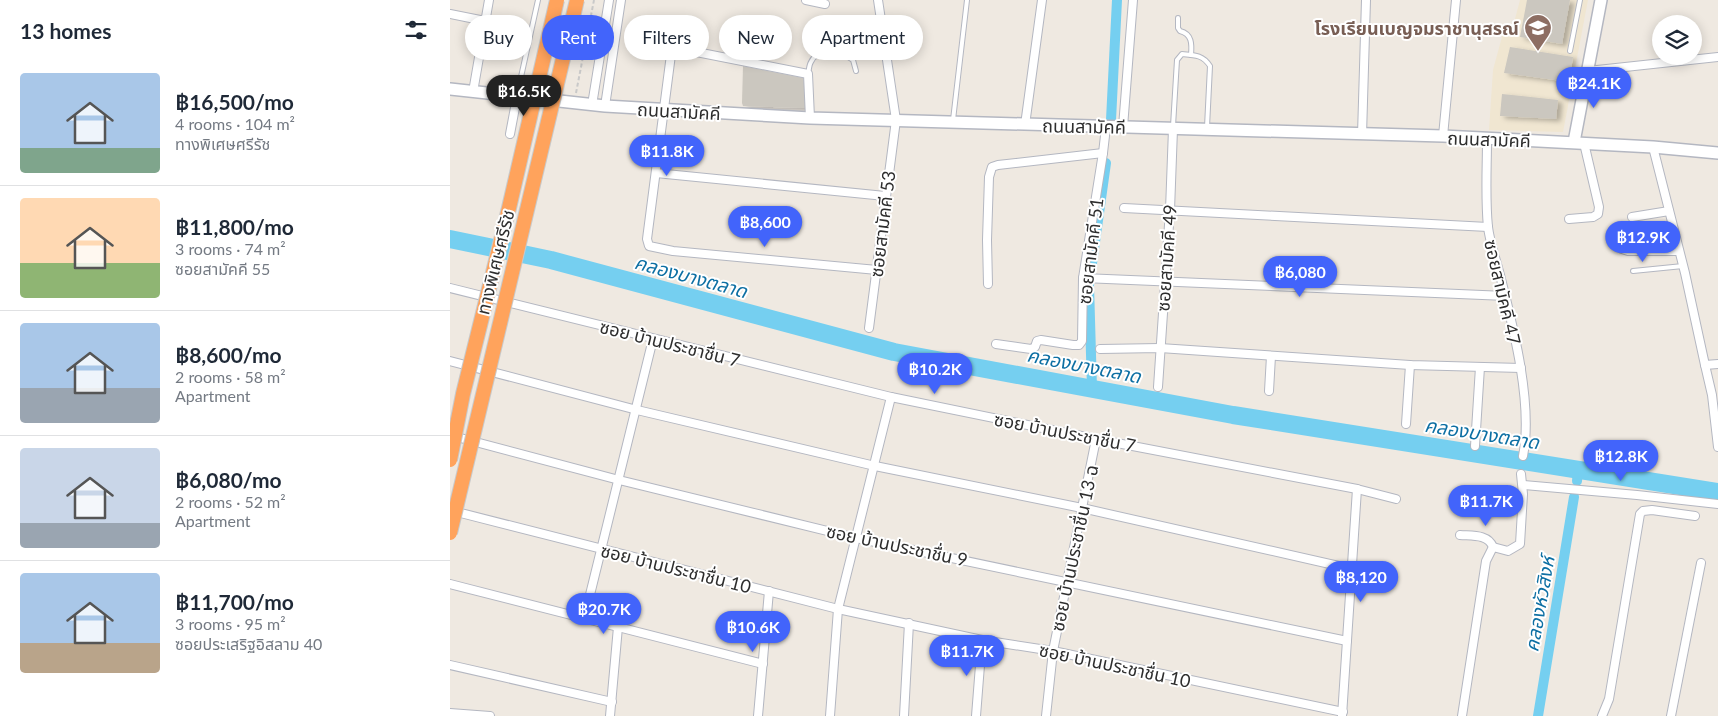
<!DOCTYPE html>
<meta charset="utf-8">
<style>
:root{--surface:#fff;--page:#f2f2f3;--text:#1f2937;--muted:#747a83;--line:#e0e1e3;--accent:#4264fb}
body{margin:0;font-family:Lato,"Noto Sans Thai",sans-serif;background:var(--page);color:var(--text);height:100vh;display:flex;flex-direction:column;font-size:19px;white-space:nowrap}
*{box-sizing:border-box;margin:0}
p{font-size:16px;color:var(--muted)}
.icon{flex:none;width:28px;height:28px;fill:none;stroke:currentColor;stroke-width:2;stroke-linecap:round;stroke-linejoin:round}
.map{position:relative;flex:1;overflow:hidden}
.details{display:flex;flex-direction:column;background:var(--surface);width:450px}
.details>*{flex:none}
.hud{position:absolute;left:15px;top:15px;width:475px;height:45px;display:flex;gap:10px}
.buttons{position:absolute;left:1202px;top:15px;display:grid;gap:10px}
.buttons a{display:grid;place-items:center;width:50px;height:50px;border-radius:50%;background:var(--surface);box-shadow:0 2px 12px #0003;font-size:25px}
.price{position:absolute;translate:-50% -42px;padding:0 11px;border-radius:18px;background:var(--accent);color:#fff;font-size:16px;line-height:32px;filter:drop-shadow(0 1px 2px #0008)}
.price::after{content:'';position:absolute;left:50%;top:30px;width:15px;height:11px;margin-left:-8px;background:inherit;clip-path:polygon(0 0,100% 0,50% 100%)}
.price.selected{background:#222;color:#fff}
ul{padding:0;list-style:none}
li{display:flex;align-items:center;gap:15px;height:125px;padding:0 20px}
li+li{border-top:1px solid var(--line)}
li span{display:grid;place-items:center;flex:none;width:140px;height:100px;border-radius:5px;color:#555}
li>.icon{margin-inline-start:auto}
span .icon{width:60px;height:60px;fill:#fffc;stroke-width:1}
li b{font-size:21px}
h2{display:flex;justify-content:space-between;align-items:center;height:60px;padding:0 20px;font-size:21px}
.chip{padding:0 18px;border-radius:22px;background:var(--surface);box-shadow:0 2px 12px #0003;font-size:18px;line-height:45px}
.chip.selected{background:var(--accent);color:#fff}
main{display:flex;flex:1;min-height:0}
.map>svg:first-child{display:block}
.education{fill:#f0e6d1}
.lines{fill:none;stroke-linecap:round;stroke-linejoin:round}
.canal{stroke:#75cff0;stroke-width:10}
.river{stroke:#75cff0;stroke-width:18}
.building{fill:#cbc7bf;filter:url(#shadow)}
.lane-casing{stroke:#b4b7c1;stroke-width:6}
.street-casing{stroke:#b4b7c1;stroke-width:10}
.secondary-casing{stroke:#b4b7c1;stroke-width:14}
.path{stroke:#c9c9c9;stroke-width:2;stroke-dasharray:4 2.5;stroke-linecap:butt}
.lane{stroke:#fff;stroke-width:4}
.street{stroke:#fff;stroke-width:8}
.secondary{stroke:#fff;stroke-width:11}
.highway-bridge-casing{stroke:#c9c9c9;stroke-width:16;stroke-linecap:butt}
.highway-bridge{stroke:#ffa35c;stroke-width:14}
.labels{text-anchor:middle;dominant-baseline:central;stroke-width:4;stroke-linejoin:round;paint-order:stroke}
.education-label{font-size:18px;font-weight:bold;fill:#785e54;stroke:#fff;text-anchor:end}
.street-label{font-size:18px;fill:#2e2e2e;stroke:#fff}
.water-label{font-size:19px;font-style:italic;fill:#0d6fa3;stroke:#fff}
</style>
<main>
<section class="details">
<h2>13 homes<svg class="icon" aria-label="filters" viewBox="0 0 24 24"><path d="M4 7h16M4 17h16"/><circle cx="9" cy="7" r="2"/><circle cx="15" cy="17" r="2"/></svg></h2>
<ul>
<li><span style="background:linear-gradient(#a9c7e8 75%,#7fa58c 0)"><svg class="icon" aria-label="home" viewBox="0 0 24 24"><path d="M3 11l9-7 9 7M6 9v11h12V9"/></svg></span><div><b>฿16,500/mo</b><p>4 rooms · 104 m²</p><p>ทางพิเศษศรีรัช</p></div></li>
<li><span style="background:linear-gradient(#ffd9b3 65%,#8fb573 0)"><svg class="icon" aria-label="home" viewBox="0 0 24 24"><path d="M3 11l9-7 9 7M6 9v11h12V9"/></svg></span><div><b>฿11,800/mo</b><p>3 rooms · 74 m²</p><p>ซอยสามัคคี 55</p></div></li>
<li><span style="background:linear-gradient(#a9c7e8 65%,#9aa5b1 0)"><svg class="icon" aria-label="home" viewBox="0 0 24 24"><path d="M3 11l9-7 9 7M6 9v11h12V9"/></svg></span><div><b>฿8,600/mo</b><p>2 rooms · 58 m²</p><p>Apartment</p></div></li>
<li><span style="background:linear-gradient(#c9d6e8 75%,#9aa5b1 0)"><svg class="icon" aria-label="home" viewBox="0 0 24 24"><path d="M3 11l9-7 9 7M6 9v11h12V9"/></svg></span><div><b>฿6,080/mo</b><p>2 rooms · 52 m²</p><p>Apartment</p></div></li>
<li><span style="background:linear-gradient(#a9c7e8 70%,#b9a48a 0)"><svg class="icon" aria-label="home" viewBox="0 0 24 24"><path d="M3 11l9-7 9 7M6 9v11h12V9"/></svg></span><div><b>฿11,700/mo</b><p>3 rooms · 95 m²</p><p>ซอยประเสริฐอิสลาม 40</p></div></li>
</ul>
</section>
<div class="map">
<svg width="1268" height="716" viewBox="0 0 1268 716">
<defs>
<filter id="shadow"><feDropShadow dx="4.5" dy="2.5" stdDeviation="2.5" flood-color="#0004"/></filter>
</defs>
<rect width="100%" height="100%" fill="#efe9e1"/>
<path class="education" d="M1070,0h68l-25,132 -74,-2 4,-60 10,-37 8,1z"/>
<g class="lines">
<g class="canal">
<path d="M661,120l6,-120"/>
<path d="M642,389l-3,-104 17,-122"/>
<path d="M1127,481l1,-11"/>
<path d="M1088,716l36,-219"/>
</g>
<path class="river" d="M0,239l101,21 343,92 339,63 485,77"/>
</g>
<g class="building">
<path d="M1077,0h43l-8,44 -42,-7z"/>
<path d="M1060,47l63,10 -4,25 -65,-9z"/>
<path d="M293,66l60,12 3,30 -63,-2 -1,-3z"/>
<path d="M1052,94l56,6 -2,19 -56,-3z"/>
</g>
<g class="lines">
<defs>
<g id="lane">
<path d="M728,18v10l2,3c12,3 12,13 11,24"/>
<path d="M1120,51l10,-51"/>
<path d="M358,74c1,-4 1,-9 3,-12 7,-16 31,-9 42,-2l3,11"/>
<path d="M67,95l21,-95"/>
<path d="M503,120l14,-120"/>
<path d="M723,126l4,-66 5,-6c13,1 21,1 28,12l-3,61"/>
<path d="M1183,271l50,-5"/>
</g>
<g id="street">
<path d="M356,0l19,4"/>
<path d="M0,14l35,7"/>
<path d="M211,45l147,29 2,44"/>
<path d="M222,47l-25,192 2,7 24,5 204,19"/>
<path d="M1138,71l130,-14"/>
<path d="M23,92l16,-92"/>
<path d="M142,105l17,-105"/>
<path d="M155,106l16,-106"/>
<path d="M575,125l17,-125"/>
<path d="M673,127l10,-127"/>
<path d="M60,134l7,-37"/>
<path d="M912,135l4,-135"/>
<path d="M993,136l13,-136"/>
<path d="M1037,139c0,29 -2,59 1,88 2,17 9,35 13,52 13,51 32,126 22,177"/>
<path d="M1203,147l32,126 20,92 7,30 6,52"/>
<path d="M206,173l229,23"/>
<path d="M674,208l364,19"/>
<path d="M1182,217l37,-6"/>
<path d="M1119,219l24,-2 5,-3 1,-7 -15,-64"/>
<path d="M1167,245l5,4 6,2h51"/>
<path d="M633,278l423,18"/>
<path d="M538,284l-1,-44 2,-63 3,-10 6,-2 105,-12"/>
<path d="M0,288l441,109 205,42 261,50 39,10"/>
<path d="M419,328l27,-208 -18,-120"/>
<path d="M546,344l35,5 4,-2 2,-6 4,-1 32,5h6l3,-4 1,-63 20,-125 3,-26"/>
<path d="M650,349l60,-1 250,17 111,3"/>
<path d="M0,361l187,49 238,56 207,42 270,61"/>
<path d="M1255,365l13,-1"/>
<path d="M708,387l12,-177 3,-81"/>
<path d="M819,391l2,-35"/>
<path d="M956,424l4,-59"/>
<path d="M3,436l166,44 237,58 491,103"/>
<path d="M1025,446l5,-79"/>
<path d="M1073,485l114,10 81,9"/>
<path d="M3,511l385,98 144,31 71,11 290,61"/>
<path d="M1010,535c12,1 28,-1 33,12"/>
<path d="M0,584l313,80"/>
<path d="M134,619l69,-280"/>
<path d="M0,665l162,37"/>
<path d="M0,713l40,3"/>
<path d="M160,716l8,-89"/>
<path d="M308,716l11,-125"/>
<path d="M380,716l8,-107 53,-212"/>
<path d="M454,716l5,-93"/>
<path d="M526,716l6,-76"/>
<path d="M596,716l7,-65 43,-212"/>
<path d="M892,716l15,-227"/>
<path d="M1012,716l24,-155 7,-14 15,4 12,-7 3,-50 -2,-20"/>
<path d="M1152,716l7,-17 31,-185 3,-3 9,-1 43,6"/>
<path d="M1221,716l30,-153"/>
</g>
<g id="secondary">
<path d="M0,89l155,17 205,12 633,18 210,11 65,6"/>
<path d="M1124,142l27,-142"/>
</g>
</defs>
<use href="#lane" class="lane-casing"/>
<use href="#street" class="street-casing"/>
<use href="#secondary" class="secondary-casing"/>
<path class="path" d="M126,93l18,-93"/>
<use href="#lane" class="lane"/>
<use href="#street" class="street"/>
<use href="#secondary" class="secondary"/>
<defs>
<g id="highway-bridge">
<path d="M0,460l13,-66 46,-186 48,-208"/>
<path d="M0,533l127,-533"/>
</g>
</defs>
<use href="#highway-bridge" class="highway-bridge-casing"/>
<use href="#highway-bridge" class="highway-bridge"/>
</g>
<defs>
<symbol id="school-pin" viewBox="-11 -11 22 30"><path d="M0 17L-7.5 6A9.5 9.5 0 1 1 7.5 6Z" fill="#8d6e63" stroke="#fff"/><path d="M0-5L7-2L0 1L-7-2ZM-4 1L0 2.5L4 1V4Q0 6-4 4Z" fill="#fff"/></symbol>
</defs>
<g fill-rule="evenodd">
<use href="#school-pin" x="1072" y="12" width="32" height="43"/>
</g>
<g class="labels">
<g class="education-label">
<text x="1069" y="28">โรงเรียนเบญจมราชานุสรณ์</text>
</g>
<g class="street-label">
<text transform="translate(229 111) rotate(3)">ถนนสามัคคี</text>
<text transform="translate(634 126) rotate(1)">ถนนสามัคคี</text>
<text transform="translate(1039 139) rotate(2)">ถนนสามัคคี</text>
<text transform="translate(432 224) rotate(-83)">ซอยสามัคคี 53</text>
<text transform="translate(640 251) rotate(-83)">ซอยสามัคคี 51</text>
<text transform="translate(716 258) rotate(-86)">ซอยสามัคคี 49</text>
<text transform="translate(45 262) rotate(-76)">ทางพิเศษศรีรัช</text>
<text transform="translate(1053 292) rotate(77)">ซอยสามัคคี 47</text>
<text transform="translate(220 343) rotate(14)">ซอย บ้านประชาชื่น 7</text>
<text transform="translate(615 432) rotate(11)">ซอย บ้านประชาชื่น 7</text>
<text transform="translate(447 545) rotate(12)">ซอย บ้านประชาชื่น 9</text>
<text transform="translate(624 548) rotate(-78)">ซอย บ้านประชาชื่น 13 ฉ</text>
<text transform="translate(226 568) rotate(14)">ซอย บ้านประชาชื่น 10</text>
<text transform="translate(665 665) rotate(12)">ซอย บ้านประชาชื่น 10</text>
</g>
<g class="water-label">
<text transform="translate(241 276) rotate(15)">คลองบางตลาด</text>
<text transform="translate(634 365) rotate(11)">คลองบางตลาด</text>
<text transform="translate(1032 433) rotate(9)">คลองบางตลาด</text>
<text transform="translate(1089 604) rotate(-80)">คลองหัวสิงห์</text>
</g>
</g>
</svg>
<div class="buttons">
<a><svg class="icon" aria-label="layers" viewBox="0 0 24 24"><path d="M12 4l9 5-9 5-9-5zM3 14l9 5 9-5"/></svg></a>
</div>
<b class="price" style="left:1144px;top:109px">฿24.1K</b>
<b class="price selected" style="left:74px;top:117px">฿16.5K</b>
<b class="price" style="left:217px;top:177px">฿11.8K</b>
<b class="price" style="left:315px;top:248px">฿8,600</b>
<b class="price" style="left:1193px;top:263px">฿12.9K</b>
<b class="price" style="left:850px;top:298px">฿6,080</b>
<b class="price" style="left:485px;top:395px">฿10.2K</b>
<b class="price" style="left:1171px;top:482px">฿12.8K</b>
<b class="price" style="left:1036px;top:527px">฿11.7K</b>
<b class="price" style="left:911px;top:603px">฿8,120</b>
<b class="price" style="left:154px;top:635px">฿20.7K</b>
<b class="price" style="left:303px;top:653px">฿10.6K</b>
<b class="price" style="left:517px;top:677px">฿11.7K</b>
<div class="hud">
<a class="chip">Buy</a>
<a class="chip selected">Rent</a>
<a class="chip">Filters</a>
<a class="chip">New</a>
<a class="chip">Apartment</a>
</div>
</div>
</main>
